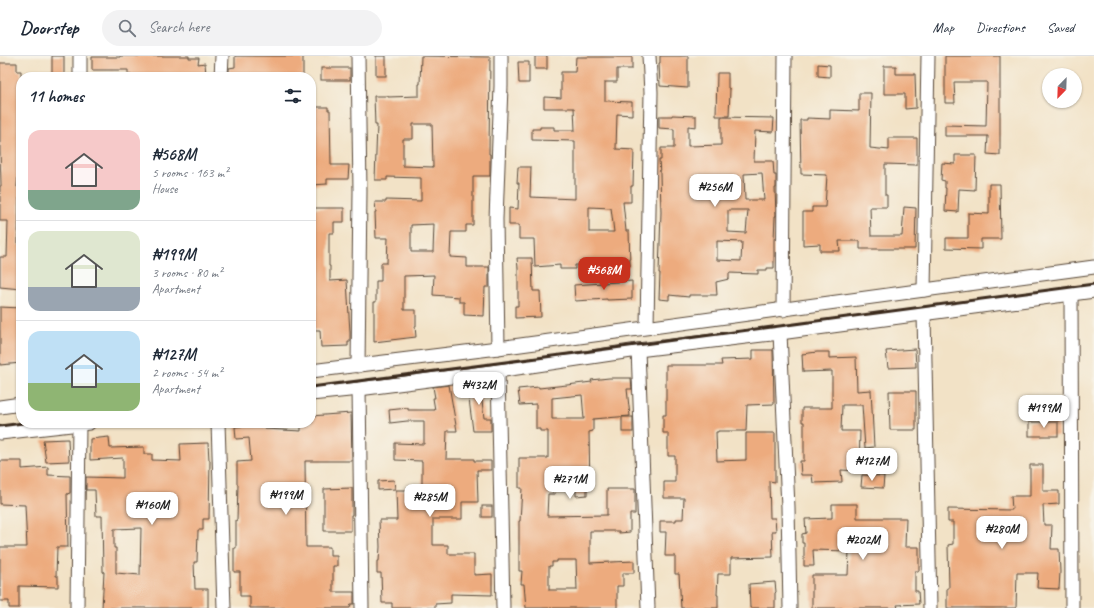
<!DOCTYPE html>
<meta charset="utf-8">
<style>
:root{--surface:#fff;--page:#f2f2f3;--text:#1f2937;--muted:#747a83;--line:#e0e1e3;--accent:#c8321e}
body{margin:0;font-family:Caveat,sans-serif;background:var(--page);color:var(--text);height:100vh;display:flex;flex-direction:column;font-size:15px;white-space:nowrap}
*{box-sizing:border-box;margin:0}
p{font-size:13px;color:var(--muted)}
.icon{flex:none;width:22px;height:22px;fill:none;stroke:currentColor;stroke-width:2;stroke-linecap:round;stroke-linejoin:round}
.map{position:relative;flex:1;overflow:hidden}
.sheet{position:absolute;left:16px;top:16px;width:300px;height:356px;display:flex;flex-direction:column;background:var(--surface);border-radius:16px;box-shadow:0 1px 3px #0004}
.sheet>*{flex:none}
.needle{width:26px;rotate:203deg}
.controls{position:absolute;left:1042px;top:12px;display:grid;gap:8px}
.controls a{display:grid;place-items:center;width:40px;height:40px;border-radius:50%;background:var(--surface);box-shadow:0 1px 3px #0004;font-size:20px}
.price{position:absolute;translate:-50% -34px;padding:0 9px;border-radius:8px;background:#fff;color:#222;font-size:13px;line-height:26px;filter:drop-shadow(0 1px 2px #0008)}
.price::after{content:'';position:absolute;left:50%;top:24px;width:12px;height:9px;margin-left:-6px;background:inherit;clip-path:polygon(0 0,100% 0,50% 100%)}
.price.active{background:var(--accent);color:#fff}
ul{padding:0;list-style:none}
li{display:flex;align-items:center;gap:12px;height:100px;padding:0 12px}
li+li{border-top:1px solid var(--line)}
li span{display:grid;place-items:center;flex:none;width:112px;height:80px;border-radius:12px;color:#555}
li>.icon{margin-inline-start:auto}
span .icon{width:48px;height:48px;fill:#fffc;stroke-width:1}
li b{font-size:17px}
h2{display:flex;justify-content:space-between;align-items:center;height:48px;padding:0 12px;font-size:17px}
header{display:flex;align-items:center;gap:24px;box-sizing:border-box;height:56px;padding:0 20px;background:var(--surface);border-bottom:1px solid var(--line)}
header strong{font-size:19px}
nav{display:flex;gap:22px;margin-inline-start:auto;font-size:14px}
.search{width:280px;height:36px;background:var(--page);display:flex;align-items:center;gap:10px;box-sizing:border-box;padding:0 14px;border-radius:22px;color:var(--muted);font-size:15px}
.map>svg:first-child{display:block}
.building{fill:#edab7e;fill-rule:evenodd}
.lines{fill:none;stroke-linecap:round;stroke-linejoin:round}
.minor-casing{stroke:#564637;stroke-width:15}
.minor{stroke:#fff;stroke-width:13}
.rail{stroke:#3b2a1e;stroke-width:3}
</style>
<header>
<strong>Doorstep</strong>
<div class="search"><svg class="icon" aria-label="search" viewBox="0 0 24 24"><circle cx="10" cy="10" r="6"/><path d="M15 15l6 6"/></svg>Search here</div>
<nav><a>Map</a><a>Directions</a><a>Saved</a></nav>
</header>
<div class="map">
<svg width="1094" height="552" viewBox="0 0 1094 552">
<rect width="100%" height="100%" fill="#f7f3e8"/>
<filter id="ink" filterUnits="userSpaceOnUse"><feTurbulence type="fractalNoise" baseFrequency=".025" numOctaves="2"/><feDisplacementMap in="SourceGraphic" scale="8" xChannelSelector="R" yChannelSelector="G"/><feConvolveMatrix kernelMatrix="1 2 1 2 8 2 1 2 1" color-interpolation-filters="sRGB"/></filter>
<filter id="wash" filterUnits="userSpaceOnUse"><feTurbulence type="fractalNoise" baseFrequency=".012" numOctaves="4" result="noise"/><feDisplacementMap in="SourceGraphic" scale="16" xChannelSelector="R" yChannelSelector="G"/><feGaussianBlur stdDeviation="0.9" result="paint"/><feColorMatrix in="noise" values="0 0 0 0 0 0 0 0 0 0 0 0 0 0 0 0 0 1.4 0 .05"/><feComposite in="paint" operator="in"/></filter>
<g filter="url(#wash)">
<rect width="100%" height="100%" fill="#f2e2c6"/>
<g id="blocks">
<g class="building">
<rect x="52" y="0" width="12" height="21"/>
<path d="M120,0h69v2h10l-1,6 7,-1 1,12 -33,2h-42v-3h-3v-4h-36v-13h28z"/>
<path d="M235,0h68v20l-74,1v-9l6,-1z"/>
<rect x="376" y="0" width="10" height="20"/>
<path d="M421,0l69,1 -1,97h1v22h-17v49h-7v7h-15l-1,25 17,1v9h22v20h-4l-1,29 -20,-1v-13h-5v-5l-26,-2 1,-20 -30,1v34h12v16h-1l1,11 -42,5v-40h2v-21h5v-18h6l1,-25h-12l-1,-26h1l-1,-10h11v-2l35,1v-23l-34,-1v3h-12l2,-55h-2l-1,-29h14v1l31,-1v-12h1zM413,68h19l1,43 -30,-1v-27h10zM434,168l-1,28h-22v-27z"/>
<rect x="535" y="0" width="12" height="13"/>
<path d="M660,0h28v32l-28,-2 -1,-23h1z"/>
<path d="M945,0h55v99l-13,-1 1,-18h-43v-11l41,1 1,-44h-33l1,21h-10z"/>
<path d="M576,1h56v12h-15v13h-12v19l27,1v13l-15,-1 -1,35 18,1 -1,36h-2v16h-8l3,29h3l1,35 -55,-1v4h-15v-4l-25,2 -1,-28h-15v-14h-10v-17l9,1 1,-26h-2l1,-16h13l-1,30 45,2v-58l-43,-1v-11h8v-2h14v3h21l-1,-22h-30v-11l17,1v-26h14zM589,151l22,1 3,24h-25z"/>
<path d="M518,6h11v21h-10z"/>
<path d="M0,7h17v8h4v92h-2l-2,24h4v11h-2l-1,47h3v44l-21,-2v-30h7l1,-36h-8v-35h1l-1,-35z"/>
<path d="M818,8l12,1v12l-12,-1z"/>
<path d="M884,10h12v8h19l1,34 -11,1v-15h-21z"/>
<rect x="321" y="12" width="29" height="12"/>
<path d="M717,17h11v15l2,1 -1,27h-13z"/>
<path d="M859,37h12l-1,55 19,2v-12h28v27l-32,-1v31h2v12h-17l1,29h31l2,-29 12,1 -1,41h-55v-8h-21l1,10h-20v-7l-17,1v-33h9v-5h13l2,-32 -26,-1 -1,-54h7v-2l23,1v-9l29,1z"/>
<path d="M311,51h17v3h2l1,55h18l-1,14h-21v5l-15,1 -1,-30z"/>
<path d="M672,59l24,1v11l-8,-1v20l33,-1v-28l53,1 -1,14 -18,-1 -1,30h19l1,14h2v13h-1l1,28h-1l-1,24v28h-7v2h-9v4l-29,-1v6l-13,3 1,13h-28v2l-20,-2v5l-10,-1 1,-26h-1l2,-61 -1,-38 -1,-14h2v-12h13v-19l-15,-1v-12h13zM762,117l2,27h-19l-1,-26zM728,154h20l-2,23 -18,-1zM717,185l25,1 -1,19 -24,-1z"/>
<path d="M955,99h21l-1,35 -16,-1 -1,23 -13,-1 1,-23h-1v-7l-4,-1 1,-17 13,1z"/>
<path d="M989,128h11l1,55h-20v10l-35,-1v-10h22v-25l21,1z"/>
<path d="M311,152h33v14h-10v11h-5v33h1v15l17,-1 3,53v9h-2v4l-27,1 -1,-17h-9z"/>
<path d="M517,202h15l1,33h7l1,26 -26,1v-12h3v-38z"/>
<path d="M632,225v18l-25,1v-1l-32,2 -1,-16z"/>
<path d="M0,251l21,1v55l-21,2z"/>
<path d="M915,293l1,18 -28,1 -2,-17z"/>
<path d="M753,294h20l1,54 -27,1 -1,26h-28v1h-2l1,29 29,-1v-27h29v49l-6,-1 1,37h5l1,13h-4l1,26 -42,1v16h-13l-1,21h1v13h-37l-2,-34h-4v-18h-10l1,-24h-6v-11h16v-2h7l1,-21h-20v-16h11v-26h-7v-23h-5v-18h3v-50h56l-1,-5 32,-1z"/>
<path d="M817,296h12v6l27,-1 1,34 14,-1 3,57 -9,1 -3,-43h-20l-1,26h19l-1,40 -18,-1 1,12 -29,1 -1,-8h-11l-1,-14h4v-39h-2v-14h30v-37l-29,1 -1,-18z"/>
<path d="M609,322h22l1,11h-5l3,27 -37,3v12l-4,1 1,58 -3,-1v6l-11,1v-7h-20l-1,5h-7l-1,22 60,-1v-26h28v25h-5v18l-11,1v-2h-29v32l44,-2v12h-11v13h-6v22h-91l-2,-24h-3l1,-13h-3v-50h1l2,-33h-3v-30h29v-27h-8v-2h-4v-25l-16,1 -2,-16 21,-2v1l28,-3 25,-3 -1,-2zM582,339l2,24h-32v-21zM557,504h19l1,30h-28v-24h3v-4h5z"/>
<path d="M489,325l1,11 -9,1 3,25h7v13h-18l-6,-48z"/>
<path d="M449,329l8,46h-10l-1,28h28v2h17v9h-14l1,32h-16v17h-29v26h15v9h26v21l18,-1v21l-41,-1v9l-16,1v4h-43v-5h-10l-1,-30h-4v-12h2l1,-14 -1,-27h18l-1,-30h26v-29l-27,-1v-17l29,1v-23h-17l-17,2 -1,-13 19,-2v2h27l-2,-12h2l-2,-11z"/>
<path d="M889,335h27v39h-26z"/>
<path d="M351,357l1,48h-47l1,86h24v9h7v10h-4v26h21v12h-3l-1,4h-100v-12h-10v-24h-6v-24h2v-28h1l1,-36h-1v-22l14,-1 -2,-23 -13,1 -1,-12 30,-4v6l36,2v-8h11l-1,-7z"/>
<rect x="622" y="361" width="11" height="15"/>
<rect x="1029" y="366" width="29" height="14"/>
<path d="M109,381l1,11 34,-1v7h8v6l29,1 -1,-17 28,-1 1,17h1l-1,59h-6v11h-5l-1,32h-3l1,27h13v19h-106l2,-36h-1l-1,-56h-6l-1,-26h-9v-13l37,1v-20l-33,2v-21zM141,472l-1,47 -24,-2v-25h-2v-19z"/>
<path d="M68,383l1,22 -23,1 -3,-22z"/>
<path d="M0,405h22v8l26,-2v8l22,1v17l-3,1 1,53h-11l-1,29h2v11l-39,-1v22h-10v-7h-9v-54h27l-2,-42 -25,-1z"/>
<path d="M1030,409h13v26h16v13l-16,1 1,20h8l-1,24h8l1,23 -1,17 -22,-1 1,-15h-21l-1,35h-69v-20h2l-1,-43 5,-1v-22h-5v-13l64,1 -1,-14h19z"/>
<path d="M862,419l22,1 -1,12 -22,-1z"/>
<path d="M394,424l1,9 -17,1v-9z"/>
<path d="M352,432v27h-1v16h-27v-42z"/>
<path d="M832,448h25v14h49l-1,29h14v24h-4v20h3l1,13 -22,1 1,3h-86v-33h36l1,-24 -36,-1 1,16h-10v-23h-2v-9l4,-1 -1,-14 27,-1z"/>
<rect x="482" y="450" width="10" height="11"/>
<path d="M775,526l1,10 -1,1v15h-25l-1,-24z"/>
</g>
</g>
</g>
<g filter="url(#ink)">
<use href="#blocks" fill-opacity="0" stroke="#564637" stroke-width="1"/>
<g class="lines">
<defs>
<g id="minor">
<path d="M80,21v-21"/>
<path d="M221,21l1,-21"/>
<path d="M924,234l4,-234"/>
<path d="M1071,237l1,315"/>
<path d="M783,254l2,-254"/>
<path d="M924,258l6,294"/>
<path d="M647,271l4,-235 -2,-36"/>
<path d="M780,277l8,174 2,101"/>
<path d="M498,292l-2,-129 5,-133v-30"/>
<path d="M638,294l10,258"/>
<path d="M358,310l2,-175 -2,-135"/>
<path d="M311,315l187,-23 596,-81"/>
<path d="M498,315l5,237"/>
<path d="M359,333l3,219"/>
<path d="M311,338l48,-5 139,-18 140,-21 142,-17 314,-42"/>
<path d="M0,351l21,-3"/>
<path d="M218,367l6,185"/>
<path d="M0,377l89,-10"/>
<path d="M77,552l2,-185"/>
</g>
</defs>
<use href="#minor" class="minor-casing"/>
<use href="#minor" class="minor"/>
<g class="rail">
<path d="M311,331l273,-35 510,-68"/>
<path d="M0,370l23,-3"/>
</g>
</g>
</g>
</svg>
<div class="controls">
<a><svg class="needle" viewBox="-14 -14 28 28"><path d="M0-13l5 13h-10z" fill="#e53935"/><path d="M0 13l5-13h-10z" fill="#747a83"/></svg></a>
</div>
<b class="price" style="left:715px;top:152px">₦256M</b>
<b class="price active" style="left:604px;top:235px">₦568M</b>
<b class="price" style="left:479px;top:350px">₦432M</b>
<b class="price" style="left:1044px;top:373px">₦199M</b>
<b class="price" style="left:872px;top:426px">₦127M</b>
<b class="price" style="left:570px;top:444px">₦271M</b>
<b class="price" style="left:286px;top:460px">₦199M</b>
<b class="price" style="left:430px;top:462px">₦285M</b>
<b class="price" style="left:152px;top:470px">₦160M</b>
<b class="price" style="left:1002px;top:494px">₦280M</b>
<b class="price" style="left:863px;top:505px">₦202M</b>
<section class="sheet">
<h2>11 homes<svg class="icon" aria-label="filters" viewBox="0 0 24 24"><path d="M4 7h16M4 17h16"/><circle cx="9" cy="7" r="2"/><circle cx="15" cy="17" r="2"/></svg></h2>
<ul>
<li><span style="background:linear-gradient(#f6c9c9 75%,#7fa58c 0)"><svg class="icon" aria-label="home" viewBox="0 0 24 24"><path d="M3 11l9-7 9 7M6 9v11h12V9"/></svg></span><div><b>₦568M</b><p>5 rooms · 163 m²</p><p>House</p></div></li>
<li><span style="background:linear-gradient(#dfe7d0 70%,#9aa5b1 0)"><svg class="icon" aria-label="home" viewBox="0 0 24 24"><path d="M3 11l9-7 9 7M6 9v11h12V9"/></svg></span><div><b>₦199M</b><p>3 rooms · 80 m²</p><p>Apartment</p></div></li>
<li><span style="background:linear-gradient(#bfe0f5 65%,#8fb573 0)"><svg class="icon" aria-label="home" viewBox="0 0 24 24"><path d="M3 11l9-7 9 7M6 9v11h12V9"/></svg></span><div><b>₦127M</b><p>2 rooms · 54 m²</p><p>Apartment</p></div></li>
</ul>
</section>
</div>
